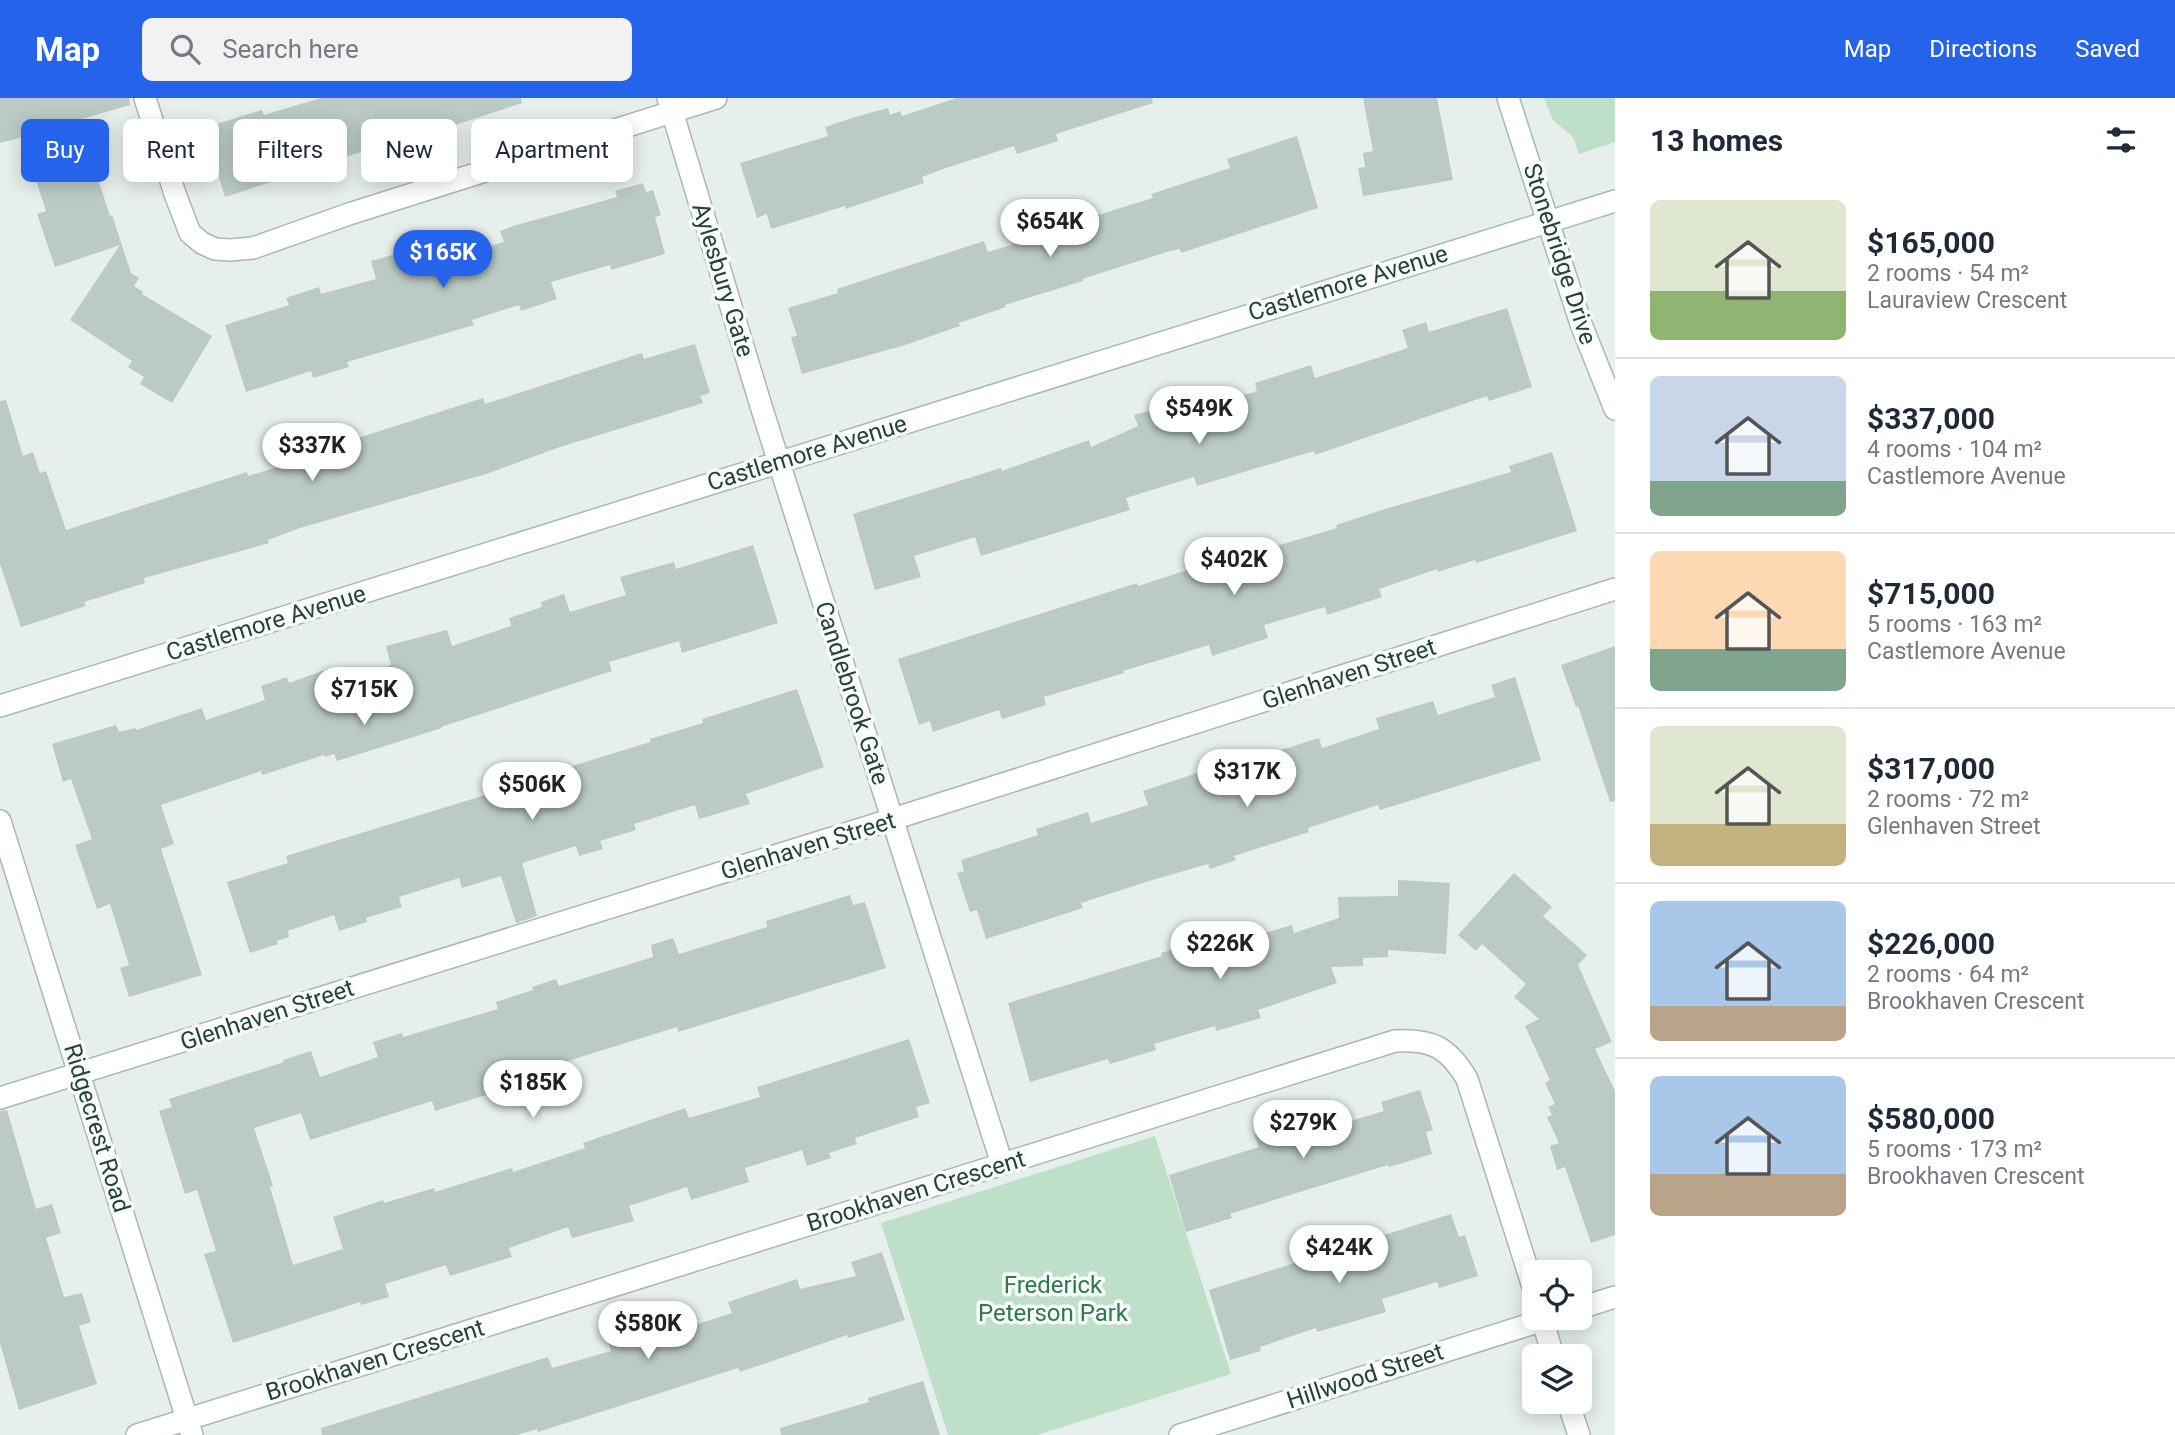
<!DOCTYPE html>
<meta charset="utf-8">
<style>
:root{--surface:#fff;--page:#f2f2f3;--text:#1f2937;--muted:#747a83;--line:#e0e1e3;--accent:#2563eb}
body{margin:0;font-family:Roboto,sans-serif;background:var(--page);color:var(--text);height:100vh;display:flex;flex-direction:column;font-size:26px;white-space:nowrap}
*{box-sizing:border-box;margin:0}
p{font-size:23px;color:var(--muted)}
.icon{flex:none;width:38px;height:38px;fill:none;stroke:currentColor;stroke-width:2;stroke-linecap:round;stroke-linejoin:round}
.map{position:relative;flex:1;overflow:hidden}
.side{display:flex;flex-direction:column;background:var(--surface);width:560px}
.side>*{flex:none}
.guide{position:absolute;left:21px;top:21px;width:665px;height:63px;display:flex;gap:14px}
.fabs{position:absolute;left:1522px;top:1162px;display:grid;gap:14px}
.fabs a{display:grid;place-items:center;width:70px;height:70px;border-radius:10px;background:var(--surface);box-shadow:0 4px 18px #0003;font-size:35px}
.price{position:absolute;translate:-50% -60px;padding:0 16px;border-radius:24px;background:#fff;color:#222;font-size:23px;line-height:46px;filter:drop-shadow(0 2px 4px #0008)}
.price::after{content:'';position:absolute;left:50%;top:42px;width:21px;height:16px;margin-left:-10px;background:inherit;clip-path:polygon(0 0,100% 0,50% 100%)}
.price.active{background:var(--accent);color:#fff}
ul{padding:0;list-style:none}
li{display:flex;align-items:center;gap:21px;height:175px;padding:0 35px}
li+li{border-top:2px solid var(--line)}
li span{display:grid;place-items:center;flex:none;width:196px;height:140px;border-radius:10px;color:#555}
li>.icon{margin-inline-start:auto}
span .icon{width:84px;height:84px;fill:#fffc;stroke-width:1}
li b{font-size:30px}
h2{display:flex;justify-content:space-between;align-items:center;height:84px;padding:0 35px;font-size:30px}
.pill{padding:0 24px;border-radius:10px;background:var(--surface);box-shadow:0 4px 18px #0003;font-size:24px;line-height:63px}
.pill.active{background:var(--accent);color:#fff}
header{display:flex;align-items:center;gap:42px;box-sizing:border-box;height:98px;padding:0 35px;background:var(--accent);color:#fff}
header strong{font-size:33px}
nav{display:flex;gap:38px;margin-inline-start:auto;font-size:24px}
.search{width:490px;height:63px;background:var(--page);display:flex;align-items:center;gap:18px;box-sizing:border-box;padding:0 24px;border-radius:10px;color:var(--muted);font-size:26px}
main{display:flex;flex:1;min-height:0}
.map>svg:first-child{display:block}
.green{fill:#bfe0c8}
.building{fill:#bbcac4}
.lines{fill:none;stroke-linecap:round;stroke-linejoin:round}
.street-casing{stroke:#a8b8b2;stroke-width:24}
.secondary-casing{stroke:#a4bbb3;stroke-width:24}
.street{stroke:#fff;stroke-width:21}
.secondary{stroke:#fff;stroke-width:21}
.labels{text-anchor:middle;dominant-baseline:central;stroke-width:7;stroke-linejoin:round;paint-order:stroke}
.street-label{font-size:24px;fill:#24423a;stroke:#f7fbf9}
.park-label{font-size:24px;fill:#2d7a4b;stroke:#f7fbf9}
</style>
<header>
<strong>Map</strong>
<div class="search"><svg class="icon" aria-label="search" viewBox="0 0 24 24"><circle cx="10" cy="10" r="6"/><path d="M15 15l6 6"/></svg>Search here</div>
<nav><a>Map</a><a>Directions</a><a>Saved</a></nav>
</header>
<main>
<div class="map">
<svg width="1615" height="1337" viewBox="0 0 1615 1337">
<rect width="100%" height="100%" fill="#e6efeb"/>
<g class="green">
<path d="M1544,0h71v44l-36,12 -6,-17 -20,-17z"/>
<path d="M1155,1038l76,238 -194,61h-89l-67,-212z"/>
</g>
<g class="building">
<path d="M0,0h129l1,7 -51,15 31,96 2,-1 19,58 8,5 -5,8 9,6 -1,2 70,42 -40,67 -32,-19 4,-7 -16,-10 4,-6 -62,-41 50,-75 -65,22 -18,-53 9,-3 -24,-74 -22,6z"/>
<path d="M321,0h200l1,5 -85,28 1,4 -31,9 -2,-5 -80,24 2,7 -32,10 -2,-5 -68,22 -12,-39 6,-2 -9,-30 52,-16 2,5z"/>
<path d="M957,0h195l1,5 -97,31 2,7 -41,13 -3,-8 -71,23 -21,8 2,6 -79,26v-3l-74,23 -4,-15 -10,4 -17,-55 88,-27 -3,-9 30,-10 33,-9 2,7 10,-4 2,5z"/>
<path d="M1363,0h74l16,82 -90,16 -5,-28 7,-1 -2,-14 10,-2z"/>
<path d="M1297,38l21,72 -137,45 -1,-4 -10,2 -88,28 1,2 -78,24 1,2 -47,16 1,3 -55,19 -103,29 -11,-37 6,-1 -9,-28 50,-15 -1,-4 147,-48 4,11 88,-27 -1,-3 78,-24 -2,-4 79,-26 -3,-9z"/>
<path d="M643,85l3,9 7,-2 8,25 -6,2 10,37 -54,16 -1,-5 -59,17 6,17 -36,12 -2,-6 -47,15 2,5 -127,37 2,5 -36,11 -2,-7 -65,21 -21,-67 64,-20 -3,-7 33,-11 2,7 55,-15 -5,-18 32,-9 2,9 29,-10 3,8 12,-4 1,4 54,-17 -4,-11 13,-5 104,-29 -2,-6z"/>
<path d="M1507,210l25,79 -43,14 -2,-5 -172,59 -1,-4 -117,35 -3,-9 -68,21 4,12 -149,46 -6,-19 -61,19 7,21 -46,13 -22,-76 148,-46 1,3 87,-31 2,7 47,-21 -4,-11 25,-7 1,4 35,-11 2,8 60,-18 -2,-8 56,-18 4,13 93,-30 -6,-18 24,-8 3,10z"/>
<path d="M695,246l15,49 -10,3 3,7 -143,44 -71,26 -189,55 -32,12 1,3 -125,35 1,5 -61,19 2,4 -65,21 -21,-63v-163l6,-1 17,56 10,-4 7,21 6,-2 20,59 181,-58 1,4 89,-27 -1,-4 147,-47 2,6 157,-51 2,6z"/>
<path d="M1552,354l25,79 -101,32 -1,-3 -37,12 -1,-3 -58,20 3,8 -55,18 -2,-8 -61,18 4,13 -56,18 -3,-11 -86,26 1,2 -80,24 2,8 -44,14 -3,-9 -66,22 -3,-11 -11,4 -21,-66 239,-76 1,3 127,-41 2,4 70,-21 -1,-3 46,-15 129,-38 -2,-6z"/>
<path d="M753,447l25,78 -96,30 -3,-12 -70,21 3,9 -171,56 1,1 -105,33 -3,-7 -9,3 -1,-2 -62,20 -1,-4 -100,34 13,39 -13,5 41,126 -73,22 -9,-29 9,-3 -19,-61 -13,5 -22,-64 17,-6 -21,-60 -8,3 -11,-38 64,-19 3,7 17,-4v2l66,-22 4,12 59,-20 -4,-14 26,-9 2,6 39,-14 4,14 59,-18 -5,-19 61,-16 5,16 59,-20 -2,-8 33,-11 -1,-5 23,-8 6,18 56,-17 -6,-18 54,-15 2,7z"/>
<path d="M1615,548v155l-5,1 -32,-96 -2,1 -15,-42z"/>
<path d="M1515,579l26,83 -161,50 -2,-5 -70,23 1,4 -75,24 2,4 -26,9 -2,-5 -59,17 -68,22 2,5 -97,31 -9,-29 -7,2 -13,-39 7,-2 -3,-11 77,-25 -2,-6 52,-17 3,11 57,-18 -5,-14 60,-20 4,11 57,-19 -2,-7 57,-18 3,10 57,-19 -3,-11 57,-17 5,14 57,-18 -4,-12z"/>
<path d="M797,591l27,78 -78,27 4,10 -51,15 -4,-14 -61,19 2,6 -36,11 3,8 -24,7 -3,-10 -54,17 15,53 -21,7 -15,-47 -39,12 -3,-10 -60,19 3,10 -36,11 1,4 -28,9 -5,-16 -46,16 1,6 -12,4 1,3 -28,9 -23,-71 61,-19 -2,-7 245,-75 -1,-2 120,-37v-3l53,-16 -1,-4z"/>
<path d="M1514,775l38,34 -9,9 44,39 -9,10 34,77 -17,7 20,42v144l-24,8 -26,-76 -8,3 -7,-24 9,-3 -12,-26 5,-2 -4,-8 7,-3 -10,-21 5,-3 -25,-54 14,-7 -25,-22 12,-13 -44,-40 -6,7 -18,-16z"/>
<path d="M1398,782l52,3 -4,71 -58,-4v7l-25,1v8l-32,1 6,16 -79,27 3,8 -45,13 -1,-5 -61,18 2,6 -46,14 -2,-5 -78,23 -22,-79 154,-47 -1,-3 98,-29 3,10 30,-9 2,8 45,-15 -1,-21 60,-1z"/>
<path d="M850,797l3,10 12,-3 21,66 -208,64 -1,-5 -74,23 -120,38 3,7 -51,16 -3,-10 -122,39 -9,-27 -47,15 19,58 -3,1 23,78 50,-16 -10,-32 50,-17 1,3 50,-15 1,4 77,-24 1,4 72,-24 -2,-5 102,-35 4,10 71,-21 -3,-10 152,-48 21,64 -14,4 3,10 -64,21 2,6 -28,9 2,5 -24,8 -5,-16 -57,18 4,14 -58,18 -4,-13 -58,19 5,15 -62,17 -4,-11 -59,21 3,9 -62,19 -4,-11 -61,19 4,13 -28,8 -1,-3 -127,41 -29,-89 12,-3 -19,-61 -12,4 -26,-83 13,-4 -3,-8 115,-37 -1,-2 28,-9 9,26 58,-20 -5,-15 29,-9 1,4 95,-28 -2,-7 37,-12 -1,-3 24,-8 3,7 94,-29 -2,-12 22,-7 6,16 88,-27 -1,-6z"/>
<path d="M1420,992l13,40 -7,2 6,22 -43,13 -1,-2 -98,30 -60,19 2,4 -46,14 -17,-57 90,-28 -5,-12 71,-23 5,15 54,-16 -3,-9z"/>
<path d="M7,1012l29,99 16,-5 9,29 -15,5 18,59 18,-4 9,29 -12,4 18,58 -78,26 -19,-67v-232z"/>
<path d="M1451,1116l8,23 6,-2 13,41 -39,12 -2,-6 -55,17 4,13 -69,20 -1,-4 -56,19 1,4 -31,9 -21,-70z"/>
<path d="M882,1154l23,68 -57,18 -1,-3 -107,37 -2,-4 -200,64 -1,-3 -20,6h-195l-1,-7 227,-71 4,11 59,-17 -3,-10 65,-19 3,9 56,-18 -4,-11 69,-23 3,10 56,-13 -5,-14z"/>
<path d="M923,1283l17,54h-159l-1,-7 89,-26 -1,-4z"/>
</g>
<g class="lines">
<defs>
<g id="street">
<path d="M145,0l30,96 15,39 12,10 13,6 15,1 23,-2 96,-34 367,-116"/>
<path d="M668,0l93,308 241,758"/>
<path d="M0,723l192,614"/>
<path d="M0,1000l893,-279 722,-230"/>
<path d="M1580,1210l35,-11"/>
<path d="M1542,1220l11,38"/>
<path d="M1568,1304l11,33"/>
<path d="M137,1337l1258,-394c37,-2 53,6 72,38l68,214"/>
<path d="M1180,1337l370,-117"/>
</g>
<g id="secondary">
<path d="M1508,0l73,226 34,85"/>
<path d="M0,608l1615,-505"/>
</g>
</defs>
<use href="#street" class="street-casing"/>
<use href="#secondary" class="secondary-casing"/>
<use href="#street" class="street"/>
<use href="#secondary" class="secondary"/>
</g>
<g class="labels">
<g class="street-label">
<text transform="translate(1560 156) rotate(72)">Stonebridge Drive</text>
<text transform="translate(723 182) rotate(73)">Aylesbury Gate</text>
<text transform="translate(1348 185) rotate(-17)">Castlemore Avenue</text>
<text transform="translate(807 355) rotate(-17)">Castlemore Avenue</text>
<text transform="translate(266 525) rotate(-17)">Castlemore Avenue</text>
<text transform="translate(1349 576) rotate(-18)">Glenhaven Street</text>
<text transform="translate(852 595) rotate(72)">Candlebrook Gate</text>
<text transform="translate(808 748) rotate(-17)">Glenhaven Street</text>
<text transform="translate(267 917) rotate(-18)">Glenhaven Street</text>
<text transform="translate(97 1030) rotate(73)">Ridgecrest Road</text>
<text transform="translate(916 1093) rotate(-17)">Brookhaven Crescent</text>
<text transform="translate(375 1262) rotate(-17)">Brookhaven Crescent</text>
<text transform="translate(1365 1278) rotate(-18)">Hillwood Street</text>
</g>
<g class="park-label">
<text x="1053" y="1187">Frederick<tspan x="1053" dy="28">Peterson Park</tspan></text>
</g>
</g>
</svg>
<div class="fabs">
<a><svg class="icon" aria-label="locate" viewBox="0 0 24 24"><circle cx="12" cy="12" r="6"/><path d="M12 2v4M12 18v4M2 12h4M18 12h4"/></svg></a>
<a><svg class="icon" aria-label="layers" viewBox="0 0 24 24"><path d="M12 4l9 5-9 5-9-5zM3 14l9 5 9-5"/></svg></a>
</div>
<b class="price" style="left:1050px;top:161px">$654K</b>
<b class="price active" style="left:443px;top:192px">$165K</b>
<b class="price" style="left:1199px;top:348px">$549K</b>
<b class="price" style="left:312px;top:385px">$337K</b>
<b class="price" style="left:1234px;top:499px">$402K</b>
<b class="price" style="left:364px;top:629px">$715K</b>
<b class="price" style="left:1247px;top:711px">$317K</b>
<b class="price" style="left:532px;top:724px">$506K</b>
<b class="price" style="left:1220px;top:883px">$226K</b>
<b class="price" style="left:533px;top:1022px">$185K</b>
<b class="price" style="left:1303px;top:1062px">$279K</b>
<b class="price" style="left:1339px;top:1187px">$424K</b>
<b class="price" style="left:648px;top:1263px">$580K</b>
<div class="guide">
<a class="pill active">Buy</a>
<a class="pill">Rent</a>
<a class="pill">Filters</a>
<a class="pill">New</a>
<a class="pill">Apartment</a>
</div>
</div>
<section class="side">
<h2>13 homes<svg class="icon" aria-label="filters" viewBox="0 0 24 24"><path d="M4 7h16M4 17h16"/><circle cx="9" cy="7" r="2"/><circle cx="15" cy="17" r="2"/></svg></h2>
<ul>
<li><span style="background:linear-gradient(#dfe7d0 65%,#8fb573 0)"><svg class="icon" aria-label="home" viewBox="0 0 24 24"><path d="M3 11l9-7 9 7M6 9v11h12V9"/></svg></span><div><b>$165,000</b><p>2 rooms · 54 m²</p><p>Lauraview Crescent</p></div></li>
<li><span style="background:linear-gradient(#c9d6e8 75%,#7fa58c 0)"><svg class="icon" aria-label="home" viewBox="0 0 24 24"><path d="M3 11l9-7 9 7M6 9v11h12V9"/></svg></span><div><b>$337,000</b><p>4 rooms · 104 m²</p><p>Castlemore Avenue</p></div></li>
<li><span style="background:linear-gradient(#ffd9b3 70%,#7fa58c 0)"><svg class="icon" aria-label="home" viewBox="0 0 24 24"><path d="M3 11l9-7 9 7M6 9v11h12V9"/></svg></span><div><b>$715,000</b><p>5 rooms · 163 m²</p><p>Castlemore Avenue</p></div></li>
<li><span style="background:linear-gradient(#dfe7d0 70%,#c2b280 0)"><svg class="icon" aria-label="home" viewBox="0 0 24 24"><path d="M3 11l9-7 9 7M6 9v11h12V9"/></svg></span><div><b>$317,000</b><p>2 rooms · 72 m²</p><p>Glenhaven Street</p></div></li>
<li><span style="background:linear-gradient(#a9c7e8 75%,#b9a48a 0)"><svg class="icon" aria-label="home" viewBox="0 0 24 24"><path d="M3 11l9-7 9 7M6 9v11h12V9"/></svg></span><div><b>$226,000</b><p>2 rooms · 64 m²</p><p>Brookhaven Crescent</p></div></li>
<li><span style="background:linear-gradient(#a9c7e8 70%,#b9a48a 0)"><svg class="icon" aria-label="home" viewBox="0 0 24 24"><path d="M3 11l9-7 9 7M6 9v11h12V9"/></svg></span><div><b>$580,000</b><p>5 rooms · 173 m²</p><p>Brookhaven Crescent</p></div></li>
</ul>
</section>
</main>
